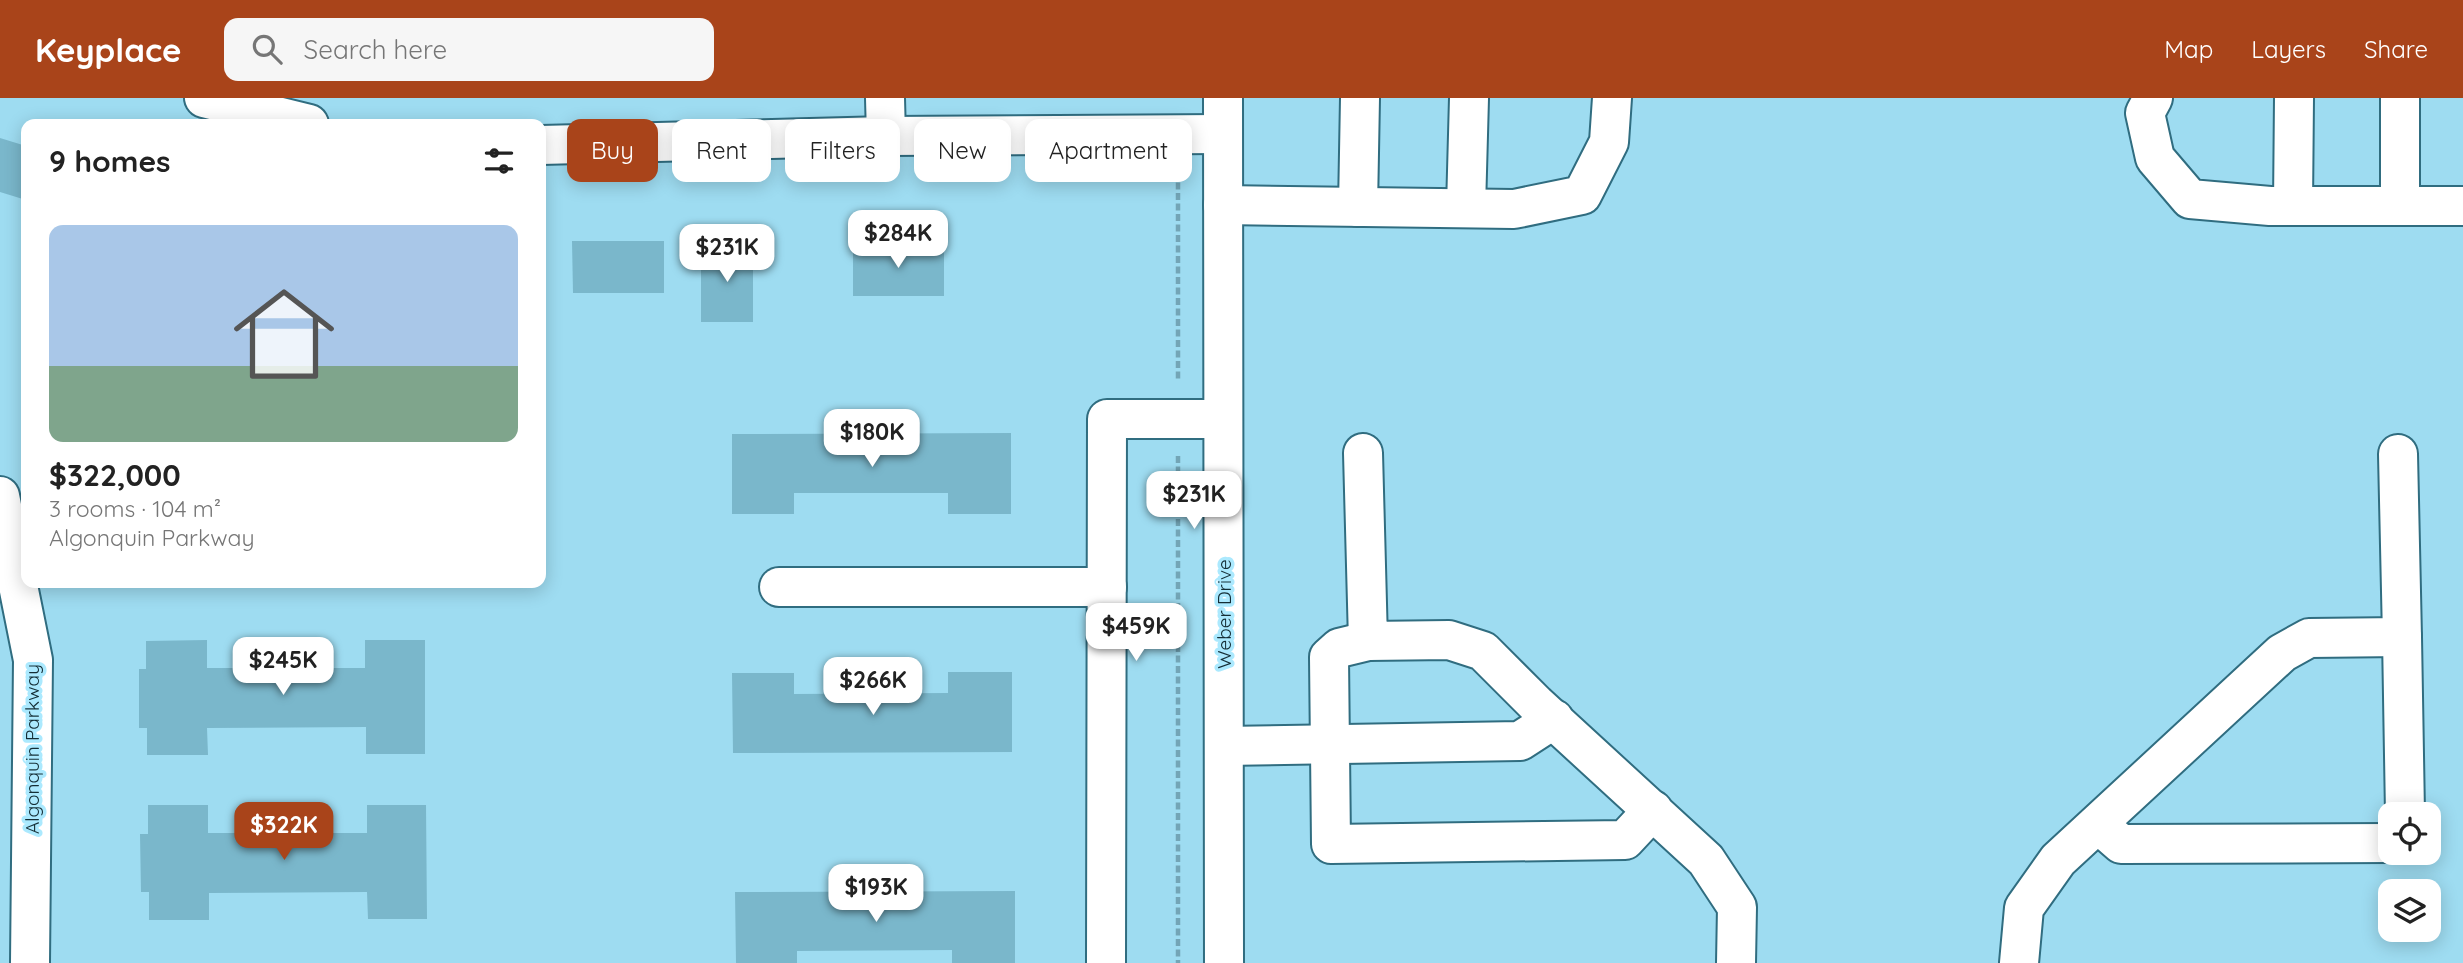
<!DOCTYPE html>
<meta charset="utf-8">
<style>
:root{--surface:#fff;--page:#f6f6f6;--text:#222;--muted:#767676;--line:#e0e0e0;--accent:#a9441a}
body{margin:0;font-family:Quicksand,sans-serif;background:var(--page);color:var(--text);height:100vh;display:flex;flex-direction:column;font-size:26px;white-space:nowrap}
*{box-sizing:border-box;margin:0}
p{font-size:23px;color:var(--muted)}
.icon{flex:none;width:38px;height:38px;fill:none;stroke:currentColor;stroke-width:2;stroke-linecap:round;stroke-linejoin:round}
.map{position:relative;flex:1;overflow:hidden}
.panel{position:absolute;left:21px;top:21px;width:525px;height:469px;display:flex;flex-direction:column;background:var(--surface);border-radius:14px;box-shadow:0 4px 18px #0003}
.panel>*{flex:none}
.guide{position:absolute;left:567px;top:21px;width:665px;height:63px;display:flex;gap:14px}
.controls{position:absolute;left:2378px;top:704px;display:grid;gap:14px}
.controls a{display:grid;place-items:center;width:63px;height:63px;border-radius:14px;background:var(--surface);box-shadow:0 4px 18px #0003;font-size:35px}
.price{position:absolute;translate:-50% -60px;padding:0 16px;border-radius:14px;background:#fff;color:#222;font-size:23px;line-height:46px;filter:drop-shadow(0 2px 4px #0008)}
.price::after{content:'';position:absolute;left:50%;top:42px;width:21px;height:16px;margin-left:-10px;background:inherit;clip-path:polygon(0 0,100% 0,50% 100%)}
.price.on{background:var(--accent);color:#fff}
ul{padding:0;list-style:none}
li{display:grid;align-content:center;gap:14px;height:371px;padding:0 28px}
li+li{border-top:2px solid var(--line)}
li span{display:grid;place-items:center;height:217px;border-radius:14px;color:#555}
li>.icon{margin-inline-start:auto}
span .icon{width:126px;height:126px;fill:#fffc;stroke-width:1}
li b{font-size:30px}
h2{display:flex;justify-content:space-between;align-items:center;height:84px;padding:0 28px;font-size:30px}
.chip{padding:0 24px;border-radius:14px;background:var(--surface);box-shadow:0 4px 18px #0003;font-size:24px;line-height:63px}
.chip.on{background:var(--accent);color:#fff}
header{display:flex;align-items:center;gap:42px;box-sizing:border-box;height:98px;padding:0 35px;background:var(--accent);color:#fff}
header strong{font-size:33px}
nav{display:flex;gap:38px;margin-inline-start:auto;font-size:24px}
.search{width:490px;height:63px;background:var(--page);display:flex;align-items:center;gap:18px;box-sizing:border-box;padding:0 24px;border-radius:14px;color:var(--muted);font-size:26px}
.map>svg:first-child{display:block}
.building{fill:#7ab7cb}
.lines{fill:none;stroke-linecap:round;stroke-linejoin:round}
.minor-casing{stroke:#306d80;stroke-width:42}
.path{stroke:#73a5b6;stroke-width:4.5;stroke-dasharray:7 3.5;stroke-linecap:butt}
.minor{stroke:#fff;stroke-width:38}
.labels{text-anchor:middle;dominant-baseline:central;stroke-width:7;stroke-linejoin:round;paint-order:stroke}
.street-label{font-size:19px;fill:#142d35;stroke:#abe9fe}
</style>
<header>
<strong>Keyplace</strong>
<div class="search"><svg class="icon" aria-label="search" viewBox="0 0 24 24"><circle cx="10" cy="10" r="6"/><path d="M15 15l6 6"/></svg>Search here</div>
<nav><a>Map</a><a>Layers</a><a>Share</a></nav>
</header>
<div class="map">
<svg width="2463" height="865" viewBox="0 0 2463 865">
<rect width="100%" height="100%" fill="#9edcf1"/>
<g class="building">
<path d="M0,40l26,8v54l-26,-8z"/>
<path d="M572,143h92v52h-91z"/>
<rect x="853" y="146" width="91" height="52"/>
<path d="M753,148v76h-52v-75z"/>
<path d="M1011,335v81h-63v-21h-154v21h-62v-80z"/>
<path d="M207,542v28h158v-28h60v114h-59v-27l-159,1 1,27h-61v-27h-8v-59h7v-28z"/>
<path d="M948,574h64v80l-279,1 -1,-80h62v21l154,-1z"/>
<path d="M148,707h60v28h159v-28h59l1,114h-59l-1,-27 -158,1v27h-60v-28h-8l-1,-58h8z"/>
<path d="M1015,793v72h-63v-13l-155,1v12h-61l-1,-71z"/>
</g>
<g class="lines">
<defs>
<g id="minor">
<path d="M204,0l105,26"/>
<path d="M885,0l1,38"/>
<path d="M1223,0l1,865"/>
<path d="M2153,0l-8,15 10,45 35,41 80,7h193"/>
<path d="M541,47l345,-9 337,-2"/>
<path d="M1223,107l291,4 68,-14 27,-53 3,-44"/>
<path d="M2293,107l1,-107"/>
<path d="M2400,108v-108"/>
<path d="M1358,109l2,-109"/>
<path d="M1466,110l3,-110"/>
<path d="M1363,355l5,188 81,-1 34,11 53,53 170,156 31,47 -1,56"/>
<path d="M0,398l33,164 -3,303"/>
<path d="M779,489h328"/>
<path d="M2402,539l3,177"/>
<path d="M1368,543l-29,7 -10,9 2,187 294,-4 28,-30"/>
<path d="M1224,648l296,-5 34,-22"/>
<path d="M2098,726l23,20 269,-1"/>
<path d="M1106,865l1,-544h116"/>
<path d="M2019,865l5,-55 34,-48 224,-207 27,-15 93,-1 -4,-183"/>
</g>
</defs>
<use href="#minor" class="minor-casing"/>
<g class="path">
<path d="M1178,74v209"/>
<path d="M1178,358v507"/>
</g>
<use href="#minor" class="minor"/>
</g>
<g class="labels">
<g class="street-label">
<text transform="translate(1224 516) rotate(-90)">Weber Drive</text>
<text transform="translate(32 651) rotate(-90)">Algonquin Parkway</text>
</g>
</g>
</svg>
<div class="controls">
<a><svg class="icon" aria-label="locate" viewBox="0 0 24 24"><circle cx="12" cy="12" r="6"/><path d="M12 2v4M12 18v4M2 12h4M18 12h4"/></svg></a>
<a><svg class="icon" aria-label="layers" viewBox="0 0 24 24"><path d="M12 4l9 5-9 5-9-5zM3 14l9 5 9-5"/></svg></a>
</div>
<b class="price" style="left:898px;top:172px">$284K</b>
<b class="price" style="left:727px;top:186px">$231K</b>
<b class="price" style="left:872px;top:371px">$180K</b>
<b class="price" style="left:1194px;top:433px">$231K</b>
<b class="price" style="left:1136px;top:565px">$459K</b>
<b class="price" style="left:283px;top:599px">$245K</b>
<b class="price" style="left:873px;top:619px">$266K</b>
<b class="price on" style="left:284px;top:764px">$322K</b>
<b class="price" style="left:876px;top:826px">$193K</b>
<div class="guide">
<a class="chip on">Buy</a>
<a class="chip">Rent</a>
<a class="chip">Filters</a>
<a class="chip">New</a>
<a class="chip">Apartment</a>
</div>
<section class="panel">
<h2>9 homes<svg class="icon" aria-label="filters" viewBox="0 0 24 24"><path d="M4 7h16M4 17h16"/><circle cx="9" cy="7" r="2"/><circle cx="15" cy="17" r="2"/></svg></h2>
<ul>
<li><span style="background:linear-gradient(#a9c7e8 65%,#7fa58c 0)"><svg class="icon" aria-label="home" viewBox="0 0 24 24"><path d="M3 11l9-7 9 7M6 9v11h12V9"/></svg></span><div><b>$322,000</b><p>3 rooms · 104 m²</p><p>Algonquin Parkway</p></div></li>
</ul>
</section>
</div>
